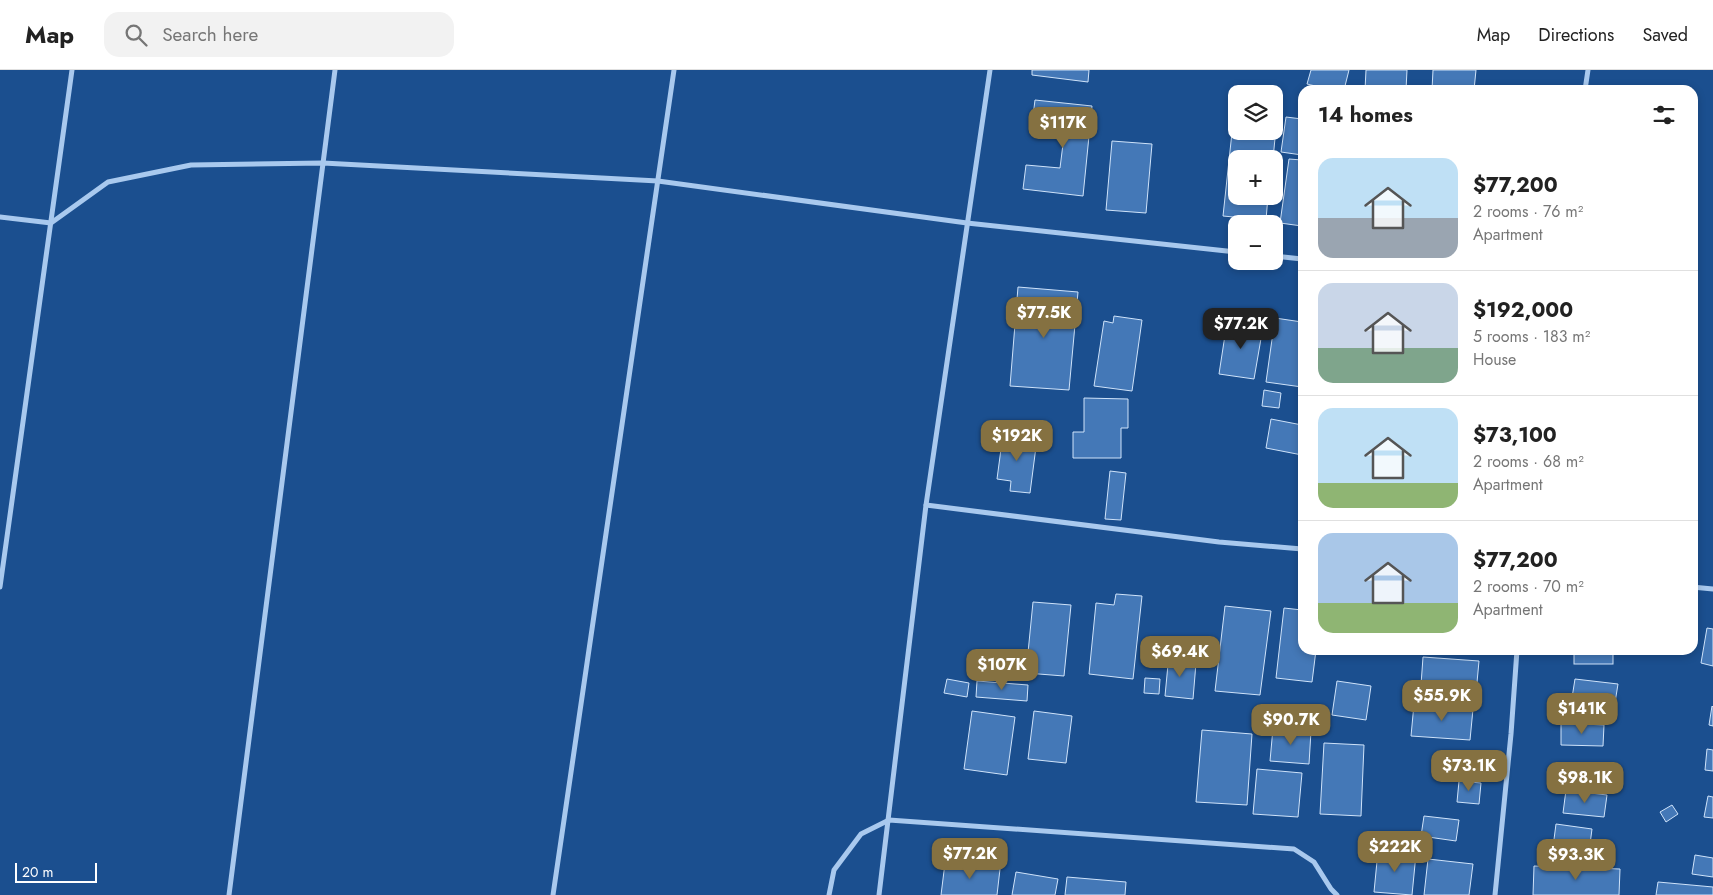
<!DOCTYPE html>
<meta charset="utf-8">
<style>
:root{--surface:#fff;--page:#f2f2f2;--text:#222;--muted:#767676;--line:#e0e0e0;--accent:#857141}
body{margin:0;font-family:Jost,sans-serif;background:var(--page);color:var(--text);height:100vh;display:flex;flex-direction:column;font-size:19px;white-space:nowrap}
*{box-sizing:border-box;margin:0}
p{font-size:16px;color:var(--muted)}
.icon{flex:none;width:28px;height:28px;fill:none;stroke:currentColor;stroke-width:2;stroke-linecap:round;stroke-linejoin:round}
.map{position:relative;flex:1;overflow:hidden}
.panel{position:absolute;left:1298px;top:15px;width:400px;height:570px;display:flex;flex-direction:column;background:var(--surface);border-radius:15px;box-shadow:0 2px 8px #0003}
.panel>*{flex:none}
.buttons{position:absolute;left:1228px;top:15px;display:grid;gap:10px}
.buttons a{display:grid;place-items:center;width:55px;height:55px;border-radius:10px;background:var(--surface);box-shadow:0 2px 8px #0003;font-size:25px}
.scale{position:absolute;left:15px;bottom:12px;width:82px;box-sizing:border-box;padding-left:5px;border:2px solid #fff;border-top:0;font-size:14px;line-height:18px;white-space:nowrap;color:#fff;-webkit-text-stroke:4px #1b4f8f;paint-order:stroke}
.price{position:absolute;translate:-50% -42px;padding:0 11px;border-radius:10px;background:var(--accent);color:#fff;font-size:16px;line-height:32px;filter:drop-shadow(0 1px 2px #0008)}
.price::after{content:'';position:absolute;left:50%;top:30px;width:15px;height:11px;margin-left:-8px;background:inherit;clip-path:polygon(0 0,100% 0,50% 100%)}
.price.on{background:#222;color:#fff}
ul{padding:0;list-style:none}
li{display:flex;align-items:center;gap:15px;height:125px;padding:0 20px}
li+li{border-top:1px solid var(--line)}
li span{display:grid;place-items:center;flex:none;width:140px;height:100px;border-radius:15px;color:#555}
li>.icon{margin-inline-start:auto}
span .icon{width:60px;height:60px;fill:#fffc;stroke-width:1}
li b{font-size:21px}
h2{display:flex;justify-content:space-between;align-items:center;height:60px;padding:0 20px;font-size:21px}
header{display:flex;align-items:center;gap:30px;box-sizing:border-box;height:70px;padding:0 25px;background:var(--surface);border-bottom:1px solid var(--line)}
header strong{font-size:24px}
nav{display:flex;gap:28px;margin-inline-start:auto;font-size:18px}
.search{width:350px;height:45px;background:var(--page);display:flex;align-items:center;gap:12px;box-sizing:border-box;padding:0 18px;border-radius:15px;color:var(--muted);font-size:19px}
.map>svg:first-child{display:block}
.building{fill:#4478b7;stroke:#cfe3fa}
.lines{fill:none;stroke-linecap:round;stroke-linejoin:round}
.minor{stroke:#a9c9ee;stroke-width:5}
</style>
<header>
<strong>Map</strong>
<div class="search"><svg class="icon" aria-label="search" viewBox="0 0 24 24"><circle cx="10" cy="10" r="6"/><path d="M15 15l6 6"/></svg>Search here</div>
<nav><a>Map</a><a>Directions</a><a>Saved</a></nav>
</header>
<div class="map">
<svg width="1713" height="825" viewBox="0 0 1713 825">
<rect width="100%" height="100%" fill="#1b4f8f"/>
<g class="building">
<path d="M1032,0h57l-1,12 -56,-7z"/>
<path d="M1311,0h38l-5,20h-12l-25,-6z"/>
<path d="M1366,0h41l-1,20h-41z"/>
<path d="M1433,0h43l-2,20h-42z"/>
<path d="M1035,30l57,6 -9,90 -60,-7 3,-24 34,3 5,-40 -33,-4z"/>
<path d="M1286,47l16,2v36l-21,-3z"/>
<path d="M1233,53h3v8h38v-4l2,1 -3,31h-37v37h32l-2,24 -43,-4z"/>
<path d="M1112,71l40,3 -6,69 -40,-3z"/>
<path d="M1289,89l13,1v66l-22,-3z"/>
<path d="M1018,217l60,5 -9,98 -59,-4z"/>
<path d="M1114,246l28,4 -10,71 -38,-5 10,-65 9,2z"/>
<path d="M1275,248l27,4v65l-36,-5z"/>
<path d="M1227,252l36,5 -9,52 -35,-5z"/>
<path d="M1264,320l17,3 -2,15 -17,-2z"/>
<path d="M1084,328l44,1v29h-7v30h-48v-26h11z"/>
<path d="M1271,349l31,6v30l-36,-7z"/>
<path d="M1003,364l34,5 -7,54 -20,-2 1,-10 -14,-2z"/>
<path d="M1110,401l16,2 -5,47 -16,-1z"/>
<path d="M1116,524l26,2 -9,83 -44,-5 7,-71 18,2z"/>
<path d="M1033,532l38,3 -7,71 -38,-3z"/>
<path d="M1225,536l46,5 -11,84 -45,-4z"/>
<path d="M1284,538l18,2v40h14l-4,32 -36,-4z"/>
<path d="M1707,558l6,1v37l-12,-3z"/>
<path d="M1460,580h28v3z"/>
<rect x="1574" y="580" width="39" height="14"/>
<path d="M1169,584l15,1v7l12,1 -3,36 -28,-3z"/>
<path d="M1423,587l56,4 -4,43 -55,-5z"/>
<path d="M1145,608l15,1 -1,15 -15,-1z"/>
<path d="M947,609l22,4 -2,14 -23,-4z"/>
<path d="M1575,609l43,5 -4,25 -43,-5z"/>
<path d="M977,611l51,4 -1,16 -51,-4z"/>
<path d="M1337,611l34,5 -5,34 -34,-5z"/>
<path d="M1414,634l59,5 -3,31 -59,-4z"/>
<path d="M1712,636l1,1v19l-4,-1z"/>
<path d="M972,641l43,6 -8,58 -43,-6z"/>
<path d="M1034,641l38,5 -6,47 -38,-4z"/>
<path d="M1561,653l43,2 -1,21 -42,-1z"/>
<path d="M1273,658l38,3 -2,33 -39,-3z"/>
<path d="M1202,660l50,4 -5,71 -51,-3z"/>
<path d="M1324,673l40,2 -3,71 -41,-2z"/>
<path d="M1707,679l6,1v21l-8,-1z"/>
<path d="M1257,699l45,4 -4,44 -45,-3z"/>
<path d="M1459,711l22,2 -2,21 -22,-2z"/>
<path d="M1566,720l41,5 -3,22 -41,-4z"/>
<path d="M1708,726l5,1v21l-9,-1z"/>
<path d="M1672,735l6,9 -12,8 -6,-10z"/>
<path d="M1424,746l35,4 -3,21 -35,-5z"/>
<path d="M1556,754l36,5 -3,23 -36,-5z"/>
<path d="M1378,781l38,3 -4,41 -38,-3z"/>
<path d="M1695,785l18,3v19l-21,-3z"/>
<path d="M1428,789l45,5 -4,31h-45z"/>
<path d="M945,793l55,6 -3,26h-56z"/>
<path d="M1534,796l86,3 -1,26h-86z"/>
<path d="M1016,802l42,7 -3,16h-43z"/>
<path d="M1067,807l59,5 -1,13h-60z"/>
<path d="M1658,812l55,5v8h-57z"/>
</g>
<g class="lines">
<g class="minor">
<path d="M1585,20l3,-20"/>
<path d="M0,147l51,6 57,-41 83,-17 132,-2 335,18 309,42 269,29"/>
<path d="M1274,186l28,3"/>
<path d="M926,435l293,37 83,7"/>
<path d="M0,517l72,-517"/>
<path d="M1692,517l21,2"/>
<path d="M229,825l106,-825"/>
<path d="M553,825l121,-825"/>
<path d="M829,825l5,-25 27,-36 28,-14 405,29 20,13 17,27 6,6"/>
<path d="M879,825l47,-390 64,-435"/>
<path d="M1495,825l16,-161 6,-84"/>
</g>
</g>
</svg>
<div class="buttons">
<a><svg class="icon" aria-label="layers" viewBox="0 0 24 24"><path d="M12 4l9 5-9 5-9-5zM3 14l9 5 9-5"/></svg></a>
<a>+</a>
<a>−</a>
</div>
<div class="scale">20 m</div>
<b class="price" style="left:1063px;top:79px">$117K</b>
<b class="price" style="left:1044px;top:269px">$77.5K</b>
<b class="price on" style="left:1241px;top:280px">$77.2K</b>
<b class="price" style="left:1017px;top:392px">$192K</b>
<b class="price" style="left:1180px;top:608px">$69.4K</b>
<b class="price" style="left:1002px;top:621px">$107K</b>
<b class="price" style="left:1442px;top:652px">$55.9K</b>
<b class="price" style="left:1582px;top:665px">$141K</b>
<b class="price" style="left:1291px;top:676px">$90.7K</b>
<b class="price" style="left:1469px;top:722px">$73.1K</b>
<b class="price" style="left:1585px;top:734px">$98.1K</b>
<b class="price" style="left:1395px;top:803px">$222K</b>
<b class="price" style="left:970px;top:810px">$77.2K</b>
<b class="price" style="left:1576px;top:811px">$93.3K</b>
<section class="panel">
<h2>14 homes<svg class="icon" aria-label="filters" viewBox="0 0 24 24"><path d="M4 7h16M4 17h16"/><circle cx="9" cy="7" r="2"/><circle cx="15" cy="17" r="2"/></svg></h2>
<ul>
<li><span style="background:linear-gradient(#bfe0f5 60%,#9aa5b1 0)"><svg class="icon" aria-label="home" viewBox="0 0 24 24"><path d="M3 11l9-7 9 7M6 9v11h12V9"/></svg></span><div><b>$77,200</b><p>2 rooms · 76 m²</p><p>Apartment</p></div></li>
<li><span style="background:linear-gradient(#c9d6e8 65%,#7fa58c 0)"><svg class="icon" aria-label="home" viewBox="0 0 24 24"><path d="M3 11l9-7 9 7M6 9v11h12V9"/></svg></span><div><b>$192,000</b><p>5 rooms · 183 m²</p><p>House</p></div></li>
<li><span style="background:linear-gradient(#bfe0f5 75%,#8fb573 0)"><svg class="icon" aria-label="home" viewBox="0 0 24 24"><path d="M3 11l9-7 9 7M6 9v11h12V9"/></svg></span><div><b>$73,100</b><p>2 rooms · 68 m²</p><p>Apartment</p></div></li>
<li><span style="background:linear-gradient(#a9c7e8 70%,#8fb573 0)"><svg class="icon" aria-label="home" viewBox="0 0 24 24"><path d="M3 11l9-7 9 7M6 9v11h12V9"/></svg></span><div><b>$77,200</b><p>2 rooms · 70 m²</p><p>Apartment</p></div></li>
</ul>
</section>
</div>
